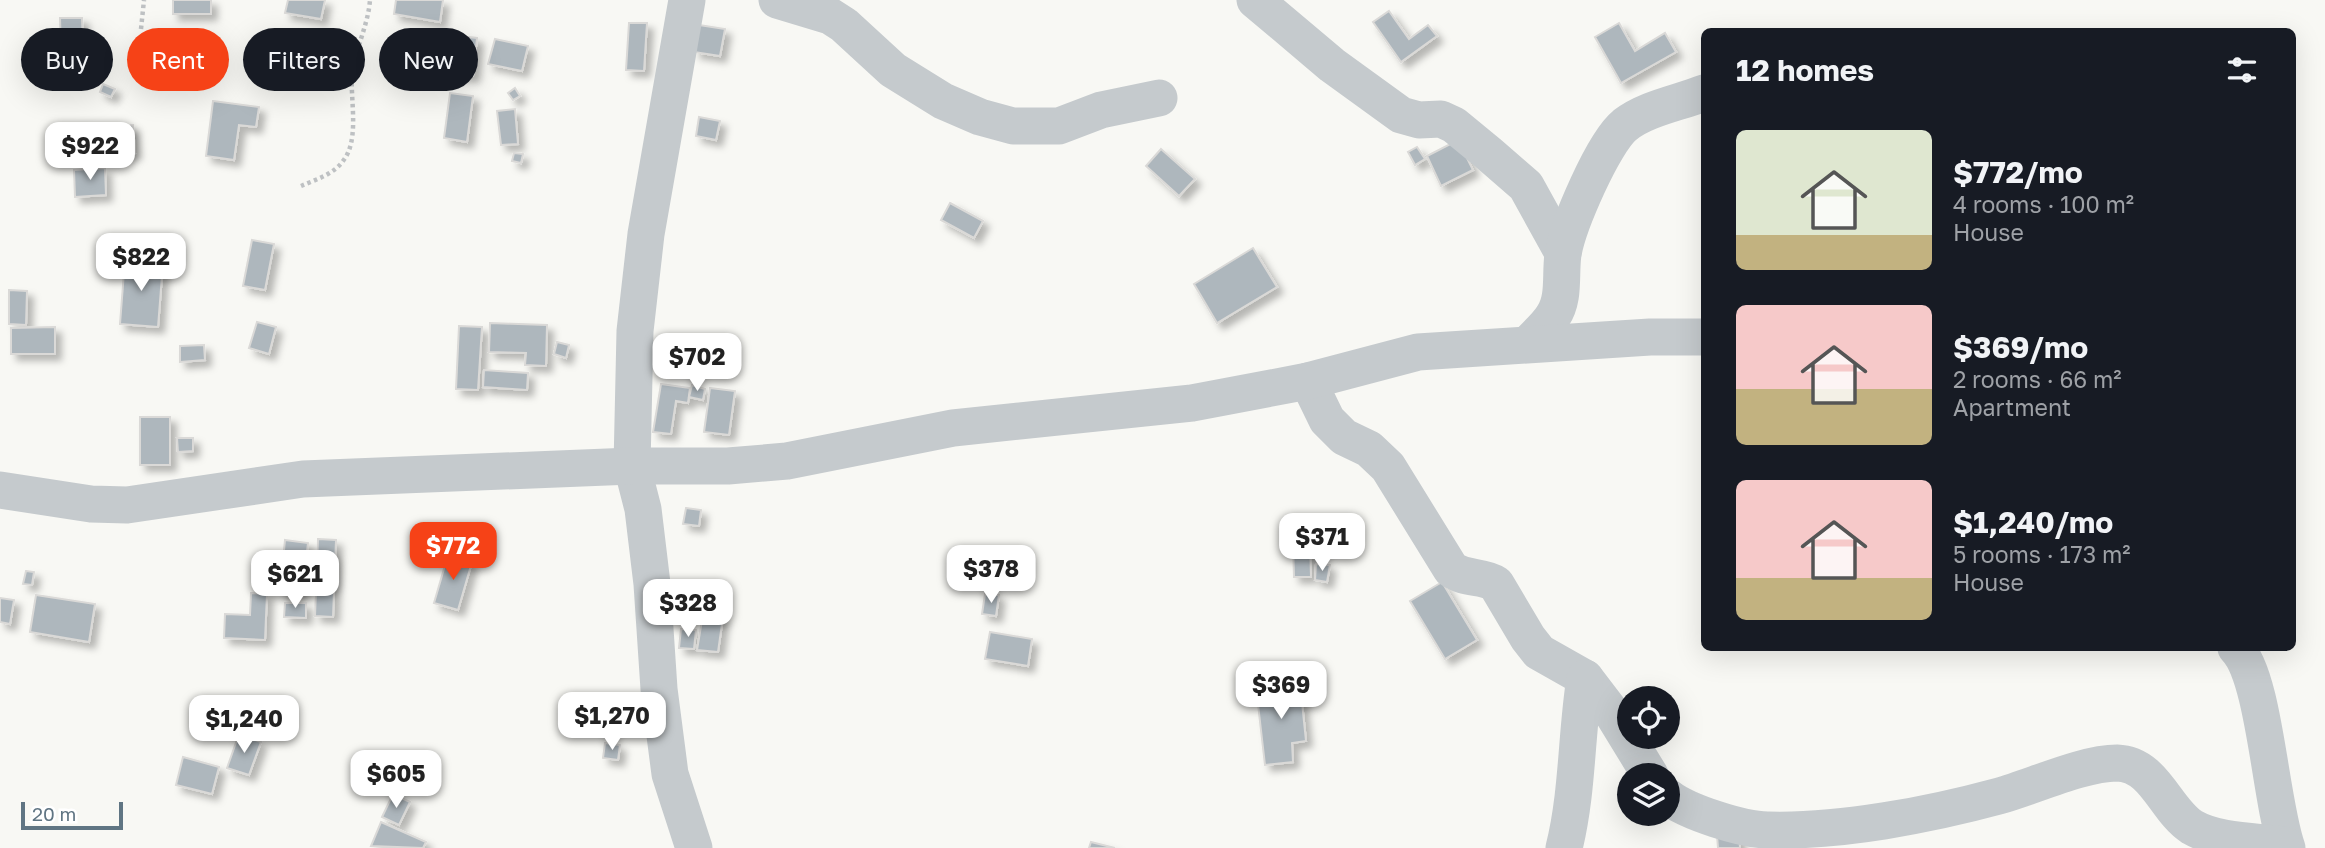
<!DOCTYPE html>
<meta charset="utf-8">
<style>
:root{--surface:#171b24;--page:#20242c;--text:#f1f3f6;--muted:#9ea1a6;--accent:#f64217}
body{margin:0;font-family:"Golos Text",sans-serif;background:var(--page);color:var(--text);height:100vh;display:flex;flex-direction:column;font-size:26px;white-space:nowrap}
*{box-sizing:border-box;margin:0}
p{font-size:23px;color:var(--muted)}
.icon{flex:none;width:38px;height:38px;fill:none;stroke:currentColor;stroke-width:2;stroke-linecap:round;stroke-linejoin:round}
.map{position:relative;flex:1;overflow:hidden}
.details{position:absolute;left:1701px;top:28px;width:595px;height:623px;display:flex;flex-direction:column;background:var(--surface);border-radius:10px;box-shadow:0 7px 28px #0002}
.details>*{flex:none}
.top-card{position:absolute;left:21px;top:28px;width:665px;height:63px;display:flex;gap:14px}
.tools{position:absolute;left:1617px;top:686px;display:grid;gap:14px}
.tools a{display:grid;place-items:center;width:63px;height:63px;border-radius:50%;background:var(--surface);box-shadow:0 7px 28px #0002;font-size:35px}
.scale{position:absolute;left:21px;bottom:18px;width:102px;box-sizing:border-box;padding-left:7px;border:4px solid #607583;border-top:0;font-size:19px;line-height:24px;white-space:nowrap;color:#607583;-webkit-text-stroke:5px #fff;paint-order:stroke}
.price{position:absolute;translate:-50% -60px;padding:0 16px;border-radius:14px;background:#fff;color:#222;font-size:23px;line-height:46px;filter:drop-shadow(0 2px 4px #0008)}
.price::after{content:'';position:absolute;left:50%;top:42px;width:21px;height:16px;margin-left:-10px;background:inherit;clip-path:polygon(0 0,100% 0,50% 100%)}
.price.active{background:var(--accent);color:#fff}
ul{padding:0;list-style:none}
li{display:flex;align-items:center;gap:21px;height:175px;padding:0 35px}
li span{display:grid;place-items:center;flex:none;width:196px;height:140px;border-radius:10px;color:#555}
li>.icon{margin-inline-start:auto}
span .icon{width:84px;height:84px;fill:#fffc;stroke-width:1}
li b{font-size:30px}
h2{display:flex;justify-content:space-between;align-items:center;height:84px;padding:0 35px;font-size:30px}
.pill{padding:0 24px;border-radius:32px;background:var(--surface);box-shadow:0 7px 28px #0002;font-size:24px;line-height:63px}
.pill.active{background:var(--accent);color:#fff}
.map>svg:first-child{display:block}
.building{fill:#aeb7bd;stroke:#dad9d7;stroke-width:2;filter:url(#shadow)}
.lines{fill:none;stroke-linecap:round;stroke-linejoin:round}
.path{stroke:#bec1c3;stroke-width:4.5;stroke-dasharray:3.5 3.5;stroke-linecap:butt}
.street{stroke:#c5cacd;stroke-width:37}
</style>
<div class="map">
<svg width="2325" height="848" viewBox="0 0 2325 848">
<defs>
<filter id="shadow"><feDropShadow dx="6" dy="6" stdDeviation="3.5" flood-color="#0004"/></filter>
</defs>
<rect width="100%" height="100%" fill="#f8f8f4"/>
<g class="building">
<rect x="173" y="0" width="38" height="14"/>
<path d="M288,0h37l-4,19 -36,-6z"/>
<path d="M396,0h47l-3,22 -46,-8z"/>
<path d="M1389,11l20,28 19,-14 9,11 -36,26 -28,-40z"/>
<path d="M60,18h22l1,29 -22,1z"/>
<path d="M629,23h18l-3,48 -18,-1z"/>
<path d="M1619,23l16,28 30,-18 11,19 -55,31 -26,-46z"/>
<path d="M699,25l26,4 -5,27 -26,-4z"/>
<path d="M187,31l19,1 -1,16 -19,-1z"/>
<path d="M450,35l27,3 -4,38 -27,-2z"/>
<path d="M495,39l33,7 -6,25 -34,-7z"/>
<path d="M103,84l12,5 -4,8 -11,-5z"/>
<path d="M515,88l5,8 -7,4 -5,-7z"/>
<path d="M450,93l23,3 -6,46 -23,-4z"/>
<path d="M213,101l46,6 -3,20 -17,-2 -5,35 -28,-4z"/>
<path d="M515,109l3,35 -17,1 -4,-34z"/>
<path d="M699,117l21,4 -4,19 -20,-4z"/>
<path d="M133,125l2,28 -19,2 -2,-28z"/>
<path d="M1458,140l15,30 -32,16 -14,-30z"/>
<path d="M1417,147l8,12 -10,6 -7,-13z"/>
<path d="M1161,149l34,30 -16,17 -33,-30z"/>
<path d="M514,153l9,1 -2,9 -9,-2z"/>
<path d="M105,168l1,27 -31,2 -1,-27z"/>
<path d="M950,203l33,18 -9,17 -33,-18z"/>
<path d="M252,240l22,4 -9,46 -22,-4z"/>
<path d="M1253,248l24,39 -60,36 -23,-39z"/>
<path d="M125,259l38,4 -5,64 -38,-3z"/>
<path d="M9,290l18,1 -1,34 -17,-1z"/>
<path d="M257,322l19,5 -7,27 -20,-6z"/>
<path d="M490,323l57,2 -1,41 -21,-1 1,-12 -37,-1z"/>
<path d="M459,326l23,1 -4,63 -22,-1z"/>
<path d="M55,327v27h-44v-26z"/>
<path d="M557,342l12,3 -3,13 -12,-4z"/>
<path d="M204,345l1,15 -25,2v-16z"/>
<path d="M484,370l44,3 -1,17 -44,-3z"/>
<path d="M661,384l29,4 -2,15 -12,-2 -5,33 -18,-2z"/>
<path d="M692,385l13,4 -2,11 -14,-3z"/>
<path d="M710,388l25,3 -6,44 -25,-3z"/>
<rect x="140" y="417" width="30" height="48"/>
<path d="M177,438h16v13l-15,1z"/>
<path d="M686,508l15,2 -2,16 -16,-2z"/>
<path d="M318,539l18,1 -3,77 -18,-1z"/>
<path d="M285,540l23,3 -6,51 -22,-2z"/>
<path d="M1310,543l1,34h-17l-1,-33z"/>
<path d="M448,555l24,7 -14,48 -24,-7z"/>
<path d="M1316,564l14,1 -3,17 -12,-2z"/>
<path d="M26,571l8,1 -2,13 -9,-1z"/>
<path d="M1442,582l35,58 -32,19 -35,-58z"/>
<path d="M251,593l16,1 -2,46 -41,-2 1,-24 25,1z"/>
<path d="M985,594l14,1 -3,21 -14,-2z"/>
<path d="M36,595l59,9 -6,38 -59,-10z"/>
<path d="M0,598l14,2 -4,24 -10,-2z"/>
<path d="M285,603h21v15l-22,-1z"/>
<path d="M703,614l20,3 -5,35 -21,-2z"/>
<path d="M681,629l15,1 -2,19 -15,-1z"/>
<path d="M990,632l42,7 -4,27 -43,-7z"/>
<path d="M1300,683l6,58 -14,2 1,19 -28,3 -9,-78z"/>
<path d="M239,734l22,8 -12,33 -22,-7z"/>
<path d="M605,743l15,2 -2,15 -15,-2z"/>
<path d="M183,757l36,10 -7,27 -36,-9z"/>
<path d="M393,794l17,8 -11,23 -17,-8z"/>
<path d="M381,822l45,20 -3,6 -52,-2z"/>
<path d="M1739,832l1,16h-22l-1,-13z"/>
<path d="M1091,842l24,6h-26z"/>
</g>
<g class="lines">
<g class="path">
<path d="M141,29l3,-29"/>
<path d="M301,186c14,-6 33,-12 42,-25 17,-21 7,-62 9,-86 3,-26 16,-49 18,-75"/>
</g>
<g class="street">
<path d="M687,0l-41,234 -11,97 -3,135 11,43 9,75 7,105 11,85 24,74"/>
<path d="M777,0l53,16 14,9 49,45 50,31 37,16 33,9h46l42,-16 58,-12"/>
<path d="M1255,0l77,65 69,50 18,5 22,-1 13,6 34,28 38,33 37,67"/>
<path d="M1528,344c8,-9 19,-18 25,-28 12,-18 7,-41 10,-62 5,-29 40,-111 62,-129 22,-17 54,-22 79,-32"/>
<path d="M1308,381l19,39 17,17 25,12 19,18 63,102c15,11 31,6 45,15l32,54 11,14 46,26 29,38 36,59"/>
<path d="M0,490l91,14 36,1 176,-26 329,-13h96l59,-5 166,-33 239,-25 116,-22 110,-29 232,-15h54"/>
<path d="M2236,648c29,29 34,153 51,200"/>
<path d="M1668,797c19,15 75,33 100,33 72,2 161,-15 231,-34 33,-9 84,-33 118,-33 38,1 48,47 75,64 26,15 64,14 93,18"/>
<path d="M1564,848c14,-56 12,-114 21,-170"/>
</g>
</g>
</svg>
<div class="tools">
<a><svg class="icon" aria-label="locate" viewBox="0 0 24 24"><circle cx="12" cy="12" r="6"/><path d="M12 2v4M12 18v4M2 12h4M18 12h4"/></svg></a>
<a><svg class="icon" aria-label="layers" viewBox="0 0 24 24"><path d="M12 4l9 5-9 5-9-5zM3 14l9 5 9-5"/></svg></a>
</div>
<div class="scale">20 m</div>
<b class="price" style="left:90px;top:182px">$922</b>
<b class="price" style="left:141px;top:293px">$822</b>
<b class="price" style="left:697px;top:393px">$702</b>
<b class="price" style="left:1322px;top:573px">$371</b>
<b class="price active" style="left:453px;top:582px">$772</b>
<b class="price" style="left:991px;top:605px">$378</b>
<b class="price" style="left:295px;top:610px">$621</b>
<b class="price" style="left:688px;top:639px">$328</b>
<b class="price" style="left:1281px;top:721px">$369</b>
<b class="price" style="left:612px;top:752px">$1,270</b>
<b class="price" style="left:244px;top:755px">$1,240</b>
<b class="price" style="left:396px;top:810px">$605</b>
<div class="top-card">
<a class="pill">Buy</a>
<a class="pill active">Rent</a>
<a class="pill">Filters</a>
<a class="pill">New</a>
</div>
<section class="details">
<h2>12 homes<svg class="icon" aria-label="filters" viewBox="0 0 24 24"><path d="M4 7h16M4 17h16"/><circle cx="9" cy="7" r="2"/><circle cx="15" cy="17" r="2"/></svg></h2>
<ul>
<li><span style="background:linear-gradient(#dfe7d0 75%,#c2b280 0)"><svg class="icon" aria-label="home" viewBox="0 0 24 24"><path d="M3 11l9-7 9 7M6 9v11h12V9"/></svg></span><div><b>$772/mo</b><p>4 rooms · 100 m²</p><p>House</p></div></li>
<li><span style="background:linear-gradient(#f6c9c9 60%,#c2b280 0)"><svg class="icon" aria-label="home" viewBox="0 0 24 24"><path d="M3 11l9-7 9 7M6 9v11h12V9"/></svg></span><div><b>$369/mo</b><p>2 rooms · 66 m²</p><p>Apartment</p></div></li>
<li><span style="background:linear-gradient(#f6c9c9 70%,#c2b280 0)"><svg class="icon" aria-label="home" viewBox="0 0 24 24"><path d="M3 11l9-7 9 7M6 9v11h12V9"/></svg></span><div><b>$1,240/mo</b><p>5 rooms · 173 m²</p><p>House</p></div></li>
</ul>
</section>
</div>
